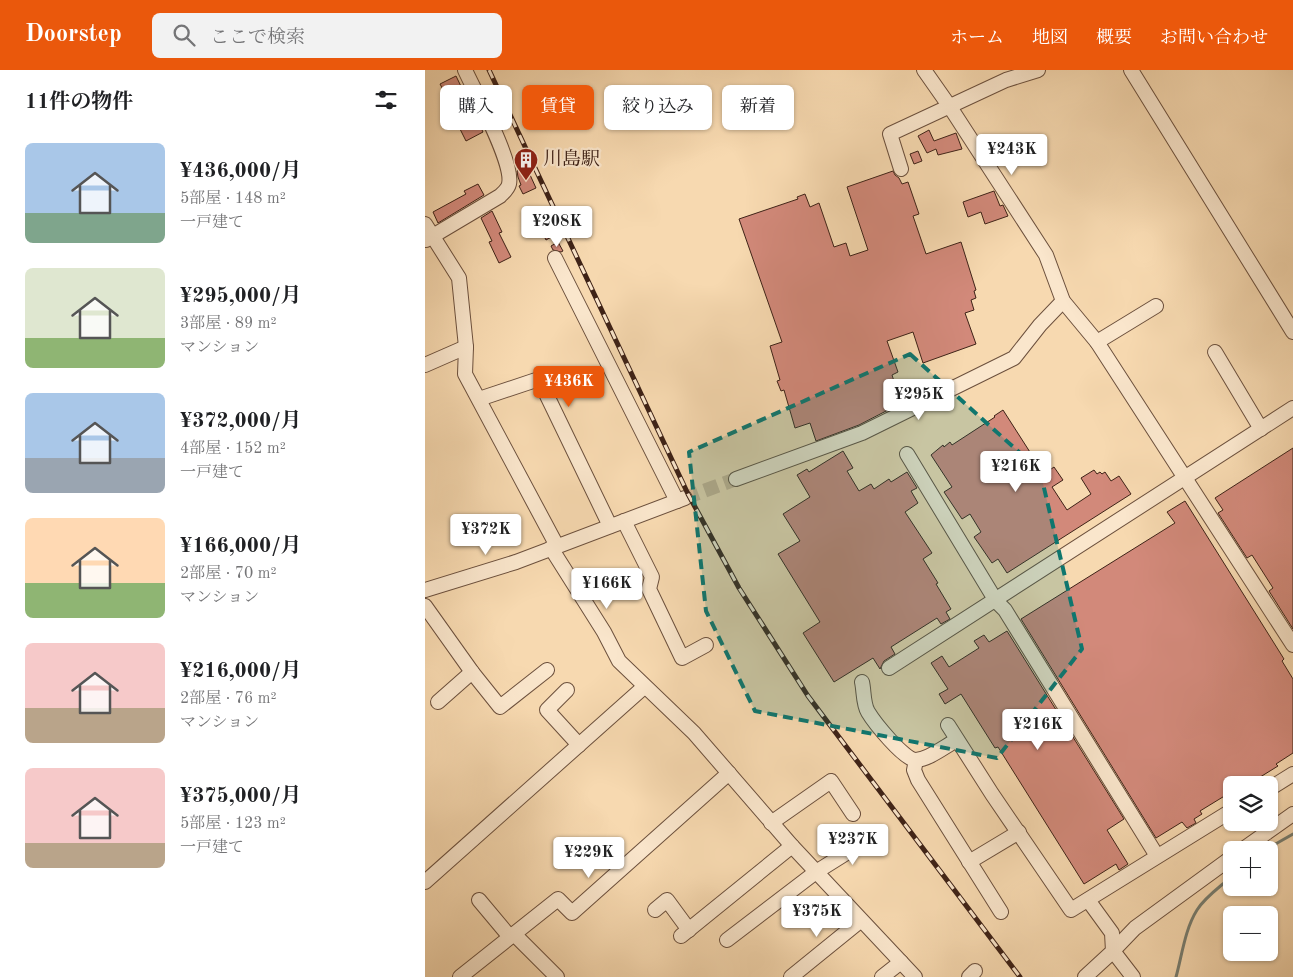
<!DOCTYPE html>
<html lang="ja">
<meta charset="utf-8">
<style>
:root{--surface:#fff;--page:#f2f2f2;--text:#202124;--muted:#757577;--accent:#ea580c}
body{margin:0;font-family:"Old Standard TT","Noto Serif JP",serif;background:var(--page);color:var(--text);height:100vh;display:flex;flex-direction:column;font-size:19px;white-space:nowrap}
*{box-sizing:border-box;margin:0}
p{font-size:16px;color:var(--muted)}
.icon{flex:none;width:28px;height:28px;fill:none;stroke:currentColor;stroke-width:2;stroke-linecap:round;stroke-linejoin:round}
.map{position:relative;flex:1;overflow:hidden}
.sheet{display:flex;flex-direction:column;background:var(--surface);width:425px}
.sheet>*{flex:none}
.banner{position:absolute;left:15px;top:15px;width:475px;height:45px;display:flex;gap:10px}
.controls{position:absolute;left:798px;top:706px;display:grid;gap:10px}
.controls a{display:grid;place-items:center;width:55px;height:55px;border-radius:8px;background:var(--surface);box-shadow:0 1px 4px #0004;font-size:25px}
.price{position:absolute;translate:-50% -42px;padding:0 11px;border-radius:5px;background:#fff;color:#222;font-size:16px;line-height:32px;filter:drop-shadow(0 1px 2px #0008)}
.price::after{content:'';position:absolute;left:50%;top:30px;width:15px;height:11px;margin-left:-8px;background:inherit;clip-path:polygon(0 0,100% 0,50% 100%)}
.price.on{background:var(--accent);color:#fff}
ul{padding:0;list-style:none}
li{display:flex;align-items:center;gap:15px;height:125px;padding:0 25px}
li span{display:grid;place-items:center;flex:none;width:140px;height:100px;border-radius:8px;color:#555}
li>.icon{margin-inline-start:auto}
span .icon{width:60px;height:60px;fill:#fffc;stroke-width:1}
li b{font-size:21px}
h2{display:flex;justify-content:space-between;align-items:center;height:60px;padding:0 25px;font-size:21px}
.chip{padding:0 18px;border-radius:8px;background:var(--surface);box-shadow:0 1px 4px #0004;font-size:18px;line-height:45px}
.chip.on{background:var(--accent);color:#fff}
header{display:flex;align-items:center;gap:30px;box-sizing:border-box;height:70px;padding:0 25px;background:var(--accent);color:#fff}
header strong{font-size:24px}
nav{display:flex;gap:28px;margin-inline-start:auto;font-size:18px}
.search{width:350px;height:45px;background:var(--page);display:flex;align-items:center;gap:12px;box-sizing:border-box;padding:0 18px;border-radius:8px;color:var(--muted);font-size:19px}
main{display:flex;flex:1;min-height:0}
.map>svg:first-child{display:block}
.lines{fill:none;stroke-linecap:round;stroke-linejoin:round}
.stream{stroke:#777d70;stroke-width:3}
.building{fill:#d2897a;stroke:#3e2217}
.minor-tunnel{stroke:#d2b491;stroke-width:14;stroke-dasharray:14 7;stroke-linecap:butt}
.minor-casing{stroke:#6c503d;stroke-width:16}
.minor{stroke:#fae6cc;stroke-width:14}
.rail-casing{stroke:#3e2217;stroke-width:5}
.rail{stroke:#fae6cc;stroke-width:3;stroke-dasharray:9;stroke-linecap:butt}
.marked{fill:#0f766e;fill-opacity:0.2;stroke:#0f766e;stroke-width:4;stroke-dasharray:10 6;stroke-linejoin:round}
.labels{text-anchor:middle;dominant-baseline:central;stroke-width:4.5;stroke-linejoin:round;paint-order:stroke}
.poi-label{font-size:19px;fill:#3e2217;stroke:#fae6cc;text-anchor:start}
</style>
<header>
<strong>Doorstep</strong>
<div class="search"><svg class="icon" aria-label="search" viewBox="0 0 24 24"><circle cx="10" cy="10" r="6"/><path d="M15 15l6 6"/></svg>ここで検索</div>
<nav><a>ホーム</a><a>地図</a><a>概要</a><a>お問い合わせ</a></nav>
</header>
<main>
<section class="sheet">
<h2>11件の物件<svg class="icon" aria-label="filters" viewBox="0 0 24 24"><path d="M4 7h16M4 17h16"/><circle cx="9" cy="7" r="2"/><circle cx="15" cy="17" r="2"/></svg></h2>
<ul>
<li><span style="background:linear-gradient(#a9c7e8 70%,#7fa58c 0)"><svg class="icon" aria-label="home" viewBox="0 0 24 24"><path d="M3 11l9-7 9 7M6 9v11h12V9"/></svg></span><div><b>¥436,000/月</b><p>5部屋 · 148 m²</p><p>一戸建て</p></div></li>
<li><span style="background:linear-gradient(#dfe7d0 70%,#8fb573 0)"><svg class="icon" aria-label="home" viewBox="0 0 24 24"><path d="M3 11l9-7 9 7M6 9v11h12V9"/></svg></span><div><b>¥295,000/月</b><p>3部屋 · 89 m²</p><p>マンション</p></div></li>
<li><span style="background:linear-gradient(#a9c7e8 65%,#9aa5b1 0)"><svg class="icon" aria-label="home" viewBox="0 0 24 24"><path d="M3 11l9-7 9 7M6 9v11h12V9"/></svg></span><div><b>¥372,000/月</b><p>4部屋 · 152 m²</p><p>一戸建て</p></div></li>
<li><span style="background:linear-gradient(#ffd9b3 65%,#8fb573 0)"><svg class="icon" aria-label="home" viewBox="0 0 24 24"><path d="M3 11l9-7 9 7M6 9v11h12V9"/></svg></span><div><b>¥166,000/月</b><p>2部屋 · 70 m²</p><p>マンション</p></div></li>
<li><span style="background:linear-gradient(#f6c9c9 65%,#b9a48a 0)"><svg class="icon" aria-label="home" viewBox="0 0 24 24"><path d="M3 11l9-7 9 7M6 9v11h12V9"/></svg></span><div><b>¥216,000/月</b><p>2部屋 · 76 m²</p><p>マンション</p></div></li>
<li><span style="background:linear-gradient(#f6c9c9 75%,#b9a48a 0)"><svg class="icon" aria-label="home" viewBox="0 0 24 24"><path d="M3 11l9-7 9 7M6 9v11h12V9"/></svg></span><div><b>¥375,000/月</b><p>5部屋 · 123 m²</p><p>一戸建て</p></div></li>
</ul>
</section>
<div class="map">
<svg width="868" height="907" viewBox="0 0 868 907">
<rect width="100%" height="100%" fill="#f7d9b0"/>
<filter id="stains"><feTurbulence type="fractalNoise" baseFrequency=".004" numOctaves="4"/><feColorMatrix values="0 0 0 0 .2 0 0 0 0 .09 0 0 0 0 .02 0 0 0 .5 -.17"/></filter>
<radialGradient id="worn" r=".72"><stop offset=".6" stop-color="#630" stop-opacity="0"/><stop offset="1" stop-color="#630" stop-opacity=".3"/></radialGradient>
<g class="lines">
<g class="stream">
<path d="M840,780l28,-16"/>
<path d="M751,907c6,-22 9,-48 21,-67 8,-13 23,-23 34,-33"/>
</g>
</g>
<g class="building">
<path d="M31,6l27,56 -17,9 -15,-30 3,-1 -14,-26z"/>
<path d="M504,60l5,11 22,-8 6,16 -24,6 -2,-6 -9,4 -9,-17z"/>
<path d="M493,81l4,10 -8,3 -4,-10z"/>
<path d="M101,96l10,22 -13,6 -4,-8 2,-1 -3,-8 -1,-6z"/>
<path d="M468,101l2,4 4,3 3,6 6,-2 11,32 -6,2 13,38 35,-12 15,48 -2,1 2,7 -5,2 3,10 -9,3 11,31 -53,19 -10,-31 -26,9 11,31 -6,3 8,25 -14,5 2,5 -29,15 -43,16 -6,-18 -15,5 -11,-38 -3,1 -4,-10 3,-1 -10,-34 12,-4 -43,-123 59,-20 -1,-2 8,-3 5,13 9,-4 15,44 12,-4 4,13 18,-6 -21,-63z"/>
<path d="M53,114l6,11 -46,28 -5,-11 33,-18 -2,-3z"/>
<path d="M569,121l6,15 3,-1 5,11 -23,8 -4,-12 -13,5 -5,-15z"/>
<path d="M67,141l10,21 -3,1 12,24 -12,6 -10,-21 3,-1 -11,-23z"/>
<path d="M125,159l3,7 -7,4 -4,-8z"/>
<path d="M133,172l5,9 -2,1 -8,-2 -2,-4z"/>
<path d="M578,340l41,64 10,-7 9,13 -11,7 15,23 24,-16 -10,-16 13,-8 3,4 3,-2 2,2 3,-2 6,9 8,-5 12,18 -124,79 -9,-14 -6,4 -13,-19 -5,-7 7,-5 -11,-18 -8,5 -18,-27 8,-5 -21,-32 12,-10 1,2 6,-5 2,3 43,-28 -1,-1z"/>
<path d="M868,378v181l-24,-38 4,-3 -21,-33 -5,3 -29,-45 5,-3 -8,-12z"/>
<path d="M418,381l10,17 -6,3 12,20 12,-7 3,5 15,-10 2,3 16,-10 10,16 -6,3 7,12 -13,9 27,41 -9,6 15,24 -2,1 15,25 -5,3 4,7 -9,5 -4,-6 -46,29 4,7 -11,7 -4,8 -7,-11 -39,24 -31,-49 17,-11 -42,-68 22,-13 -17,-27 27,-17 -13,-22 10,-6 2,3z"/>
<path d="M760,431l99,158 -2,2 11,18v74l-17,11 2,2 -21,13 -2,-2 -13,8h-11v7l-31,19 2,3 -8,5 2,4 -9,5 -5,-6 -26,16 -135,-219 154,-96 -8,-11z"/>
<path d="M582,561l117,188 -17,11 21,34 -9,6 -3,-6 -32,20 -86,-137 -3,1 -34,-54 -16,10 -6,-10 9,-5 -17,-26 11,-7 7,11 30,-19 -5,-7 10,-6 5,7z"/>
</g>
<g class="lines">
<path class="minor-tunnel" d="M260,428l51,-19"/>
<defs>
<g id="minor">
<path d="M499,0l26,37 96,148 17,46 34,41 196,303"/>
<path d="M706,0l162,262"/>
<path d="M476,99l-11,-35 116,-54 32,-10"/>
<path d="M0,154l34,54 7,69 -1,27 92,172"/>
<path d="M1,170l74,-44c4,-4 8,-7 9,-12 5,-21 -34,-92 -44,-114"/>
<path d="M130,188l122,243"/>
<path d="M672,272l59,-36"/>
<path d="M790,282l46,77"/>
<path d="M0,295l41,-18"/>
<path d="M54,329l60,-20 71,147"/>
<path d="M482,384l89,147 9,9 152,246"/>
<path d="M311,409l126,-46 152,-75 26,-33 23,-24"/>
<path d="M199,451l28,56 -3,12 33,69 24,-13"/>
<path d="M126,478l53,84 15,29 75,72 98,113 123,131"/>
<path d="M0,520l91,-28 169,-64"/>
<path d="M0,536l47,66 28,35 47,-37"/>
<path d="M464,598l404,-260"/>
<path d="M437,612c2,8 1,22 6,30 6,10 36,48 48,48 14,-1 29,-14 41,-20"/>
<path d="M142,620l-20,20 32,35"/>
<path d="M13,632l34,-30"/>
<path d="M523,655l44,69 79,116 160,-99"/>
<path d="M491,690l-2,10 4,10 83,132"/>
<path d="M844,719l24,-15"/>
<path d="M346,753l60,-42 22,33"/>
<path d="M817,780l51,-36"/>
<path d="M544,792l50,-30"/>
<path d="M0,812l219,-195"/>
<path d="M54,830l31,37"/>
<path d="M663,830l24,33 1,18 20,26"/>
<path d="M230,840l12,-10 22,30"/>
<path d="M89,864l43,43"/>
<path d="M256,866l111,-90"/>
<path d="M302,870l89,-68 59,-37"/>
<path d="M35,907l98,-78 14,14 157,-140"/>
<path d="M366,907l69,-56"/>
<path d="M457,907l19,-15"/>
<path d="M544,907l6,-6"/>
<path d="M660,907l25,-23 25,-26 96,-70"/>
</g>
</defs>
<use href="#minor" class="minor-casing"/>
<use href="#minor" class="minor"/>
<defs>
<path id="rail" d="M64,0l199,424 51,94 69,108 212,281"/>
</defs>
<use href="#rail" class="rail-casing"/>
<use href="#rail" class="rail"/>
</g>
<path class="marked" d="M485,284l130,117 42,178 -85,109 -242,-47 -49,-100 -17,-159z"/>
<defs>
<symbol id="building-pin" viewBox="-11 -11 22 30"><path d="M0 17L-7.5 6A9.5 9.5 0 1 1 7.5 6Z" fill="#8f2418" stroke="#fae6cc"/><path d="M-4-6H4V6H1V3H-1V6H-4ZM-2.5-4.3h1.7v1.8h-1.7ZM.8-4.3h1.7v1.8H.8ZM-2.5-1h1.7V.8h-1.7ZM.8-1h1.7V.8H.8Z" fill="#fff"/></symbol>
</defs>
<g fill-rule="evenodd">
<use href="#building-pin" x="87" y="76" width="28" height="38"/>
</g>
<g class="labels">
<g class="poi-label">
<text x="118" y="90">川島駅</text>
</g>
</g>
<rect width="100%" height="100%" filter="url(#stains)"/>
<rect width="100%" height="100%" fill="url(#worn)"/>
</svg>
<div class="controls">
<a><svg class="icon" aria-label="layers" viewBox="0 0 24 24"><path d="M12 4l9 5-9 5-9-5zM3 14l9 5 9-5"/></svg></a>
<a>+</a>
<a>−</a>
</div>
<b class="price" style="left:587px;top:106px">¥243K</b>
<b class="price" style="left:132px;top:178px">¥208K</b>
<b class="price on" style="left:144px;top:338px">¥436K</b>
<b class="price" style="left:494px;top:351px">¥295K</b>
<b class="price" style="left:591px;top:423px">¥216K</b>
<b class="price" style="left:61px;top:486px">¥372K</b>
<b class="price" style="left:182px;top:540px">¥166K</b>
<b class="price" style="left:613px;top:681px">¥216K</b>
<b class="price" style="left:428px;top:796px">¥237K</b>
<b class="price" style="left:164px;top:809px">¥229K</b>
<b class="price" style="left:392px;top:868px">¥375K</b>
<div class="banner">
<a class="chip">購入</a>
<a class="chip on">賃貸</a>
<a class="chip">絞り込み</a>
<a class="chip">新着</a>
</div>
</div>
</main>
